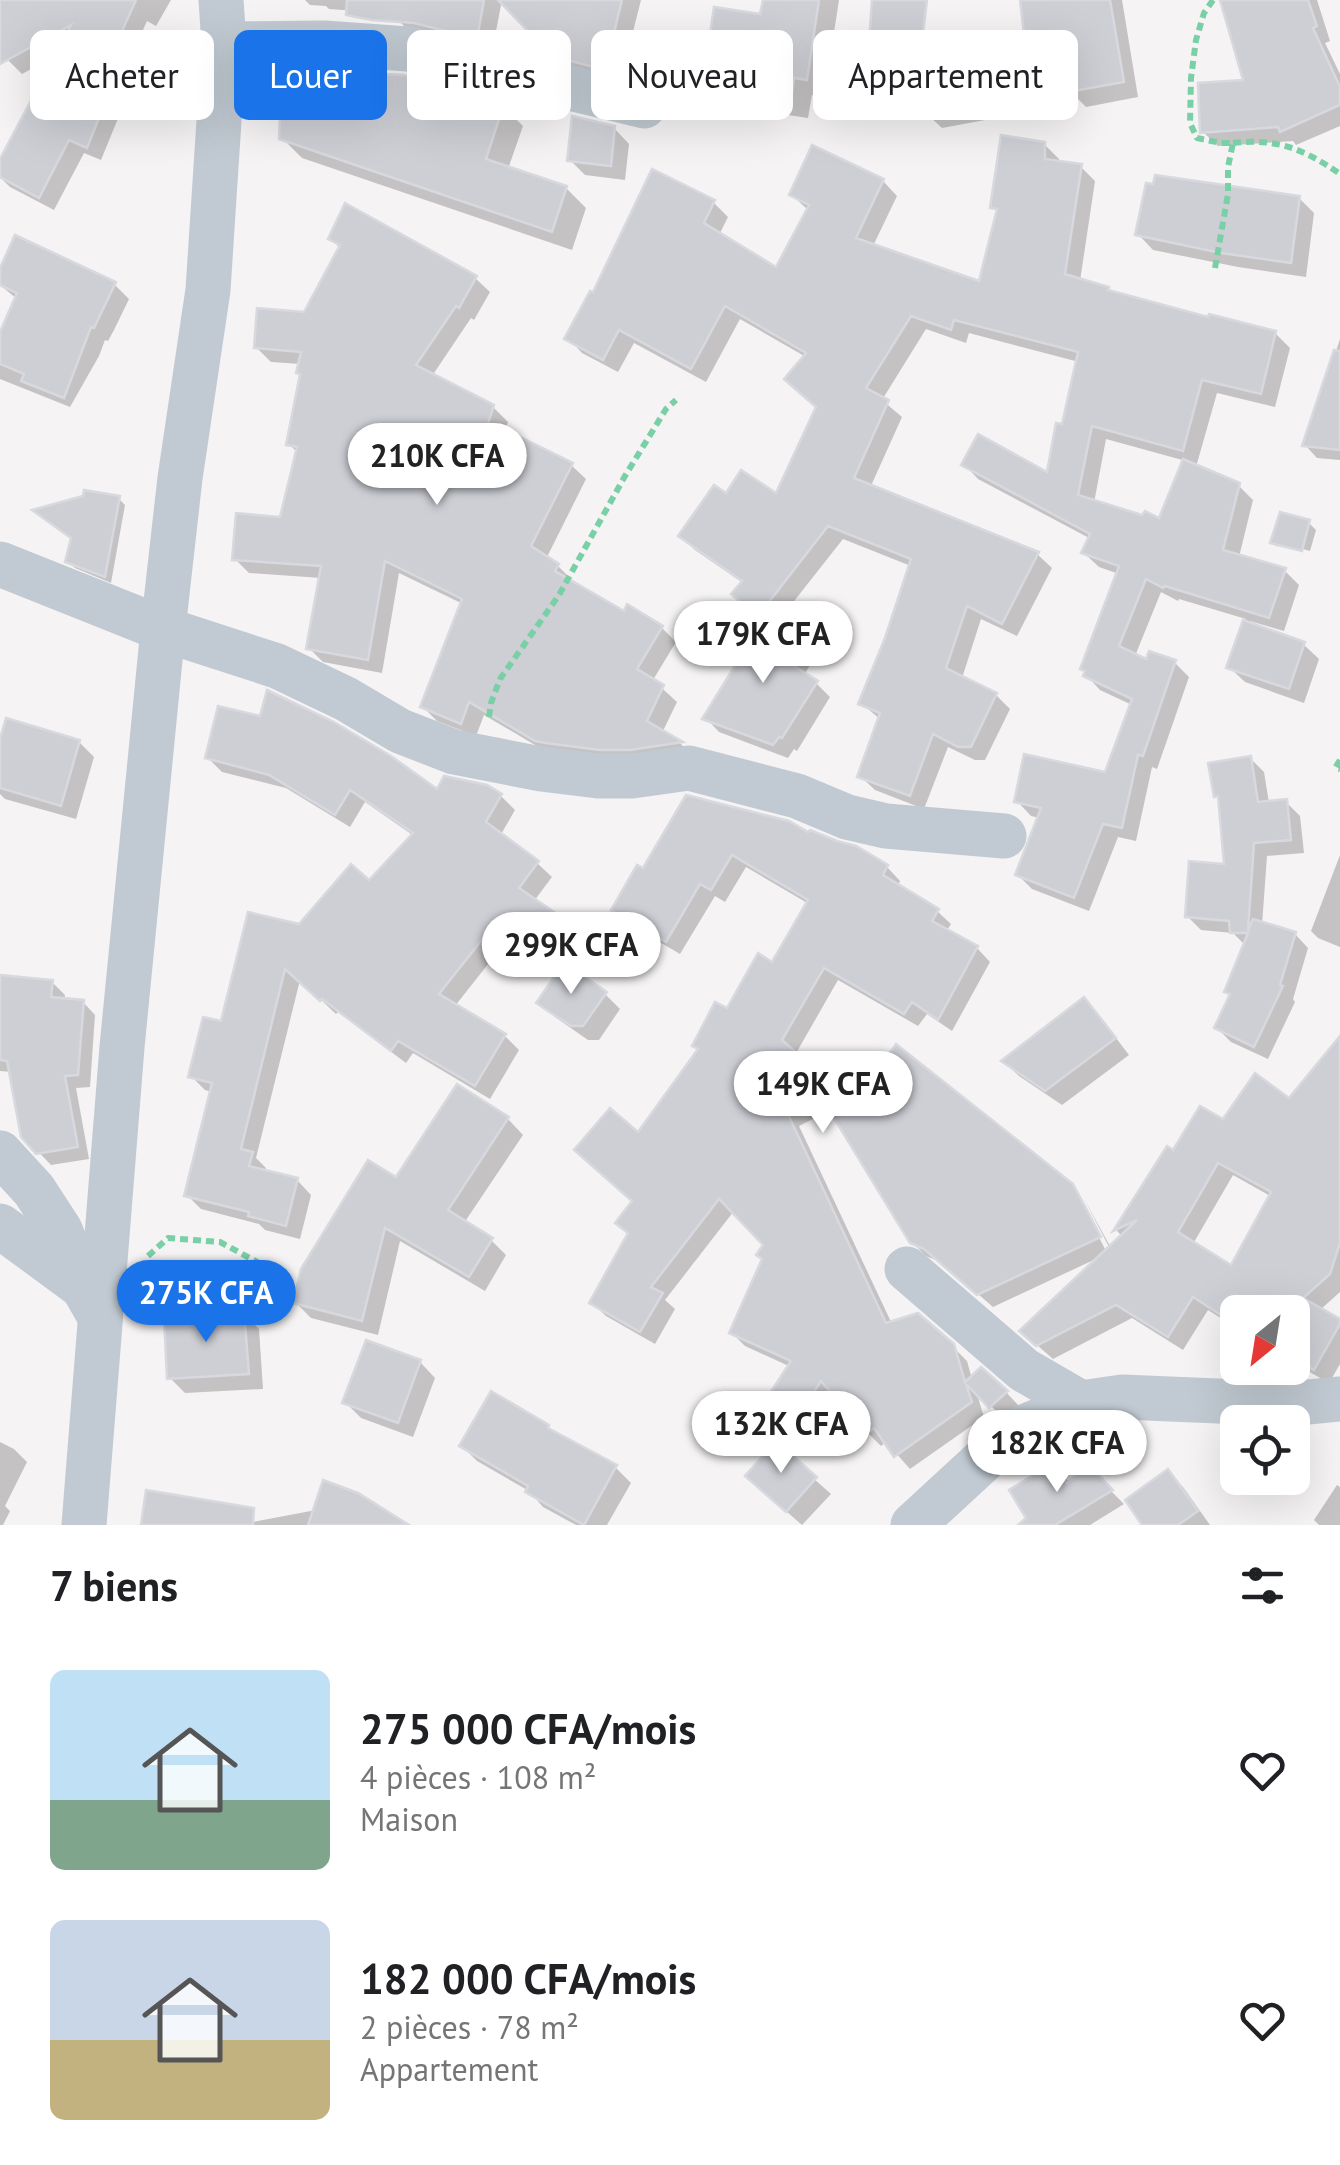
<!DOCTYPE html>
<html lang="fr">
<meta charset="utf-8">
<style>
:root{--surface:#fff;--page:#f2f2f2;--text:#202124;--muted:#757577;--accent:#1a73e8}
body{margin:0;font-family:"PT Sans",sans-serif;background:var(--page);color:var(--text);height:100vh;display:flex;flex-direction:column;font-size:38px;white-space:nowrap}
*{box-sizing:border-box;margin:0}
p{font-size:32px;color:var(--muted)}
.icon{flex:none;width:55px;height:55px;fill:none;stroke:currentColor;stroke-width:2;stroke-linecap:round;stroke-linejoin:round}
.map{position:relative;height:1525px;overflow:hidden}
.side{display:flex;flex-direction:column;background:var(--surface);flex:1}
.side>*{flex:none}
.guide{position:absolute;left:30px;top:30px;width:1280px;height:90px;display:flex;gap:20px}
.needle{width:65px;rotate:210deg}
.fabs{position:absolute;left:1220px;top:1295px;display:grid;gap:20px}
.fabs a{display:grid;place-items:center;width:90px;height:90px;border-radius:15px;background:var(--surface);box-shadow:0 10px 40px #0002;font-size:50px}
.price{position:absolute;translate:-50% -85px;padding:0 22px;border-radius:35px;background:#fff;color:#222;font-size:32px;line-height:65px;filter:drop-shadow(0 2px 5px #0008)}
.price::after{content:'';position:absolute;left:50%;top:60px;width:30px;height:22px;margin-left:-15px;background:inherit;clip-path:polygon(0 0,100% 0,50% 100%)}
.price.current{background:var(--accent);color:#fff}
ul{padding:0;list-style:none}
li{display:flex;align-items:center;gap:30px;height:250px;padding:0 50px}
li span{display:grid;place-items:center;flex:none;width:280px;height:200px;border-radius:15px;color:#555}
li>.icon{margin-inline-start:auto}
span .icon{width:120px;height:120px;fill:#fffc;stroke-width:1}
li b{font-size:42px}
h2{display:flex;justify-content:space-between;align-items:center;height:120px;padding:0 50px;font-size:42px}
.chip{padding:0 35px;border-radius:15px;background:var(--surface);box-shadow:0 10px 40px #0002;font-size:35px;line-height:90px}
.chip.current{background:var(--accent);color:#fff}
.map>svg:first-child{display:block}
.shadow{fill:#0003;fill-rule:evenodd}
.building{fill:#cdcfd5;stroke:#d7d9de;stroke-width:2.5;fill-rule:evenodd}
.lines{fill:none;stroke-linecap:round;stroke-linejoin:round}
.path{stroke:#7ad0a6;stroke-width:6;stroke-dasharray:8 5;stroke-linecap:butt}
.minor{stroke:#c1cad2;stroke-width:45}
</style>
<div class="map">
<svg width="1340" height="1525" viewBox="0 0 1340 1525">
<rect width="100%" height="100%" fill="#f5f3f3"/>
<g class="shadow">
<path d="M0,0h171l-15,26 -9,-5 -31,69 10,9 -25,61 -17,-7 -30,57 -44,-23 -10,-10v-12l59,-111 -37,20 -14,-14 -8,-15z"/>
<path d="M305,0h336l-21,83 -50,-12 -68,-71 -10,52 -78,-16 -15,-15 1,-7 -71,-5 -3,-3 -16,-1z"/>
<path d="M766,0h73l-15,97 -12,-2 -4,23 -85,-13 -18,-18 57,-70z"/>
<path d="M1022,0h100l16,97 -52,10 -16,-16 -7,-37 -20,2 -15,-15z"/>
<path d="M1223,0h94l13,41 -5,2 15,31v52l-44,19 -3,-4 -75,5 -15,-14 44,-49z"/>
<path d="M987,82l12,12 -3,24 -54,10 -12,-11 3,-12 -4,-4z"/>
<path d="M503,106l20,20 -15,43 58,19 20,20 -14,42 -270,-92 -20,-20 91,-20z"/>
<path d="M614,128l15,16 -4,36 -40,-5 -15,-15z"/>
<path d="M1044,144l15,15v5l22,3 14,14 -15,100 28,8 5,5 162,39 15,15 -15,59 -58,-14 -21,74 42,18 15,15 -14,57 45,13 15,15 -15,46 -34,-10 -1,4 54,19 16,15 -15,44 -59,-21 -16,-15 17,-48 -67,-20 -1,2 -17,-9 -26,64 13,6 27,1 14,14 -32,92 -5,-2 -16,74 -18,-4 -29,74 -57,-22 -14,-14 22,-57 -9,-2 -14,-15 90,-26 25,-70 -32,-15 -14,-15 33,-101 -20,-7 -15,-14 7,-14 -113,-60 -14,-15 85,12 15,-49 15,-65 -110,-29 -3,10 -40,-14 -44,71 20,17 -32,71 167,66 15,14 -35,68 -36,-17 -19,59 34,17 14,14 -25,51h-10l-27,-13 -24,62 -49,-19 -15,-14 21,-56 -20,-17 26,-64 24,-73 -68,-27 -67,85 27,16 14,14 -13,21 12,8 14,14 -33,54 -3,-2 -6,9 -69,-26 -13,-14 59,-96 -16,-14 -6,-25 -48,-33 -14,-15 45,-38h51l41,-90 -12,-50 -66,-38 -34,63 -72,-39 -16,29 -36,-19 -14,-15 145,-136 15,15 -9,18 58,36 32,-60 -17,-16 91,-14 14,15 -24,50 108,38 17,-71 -5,-6zM1106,439l80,22 -26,61 -66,-19z"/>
<path d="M1299,198l15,15 -8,64 -68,-10 -85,-17 -15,-16z"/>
<path d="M331,239l144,39 15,14 -16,28 -3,-2 -39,58 61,31 15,15 -10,27 73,16 15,14 -40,80 12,7 14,14 -2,3 54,31 38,14 14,14 -23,38 24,22 -15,31 19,11 12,13 -141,-2 -68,-40 -8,21 -39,-15 -14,-14 40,-103 -64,-31 -17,100 -59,-11 -14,-14 12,-70 -72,-5 -14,-14 47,-40 16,-66 -9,-9 13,-68 -1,-12 -30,-2 -15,-15 49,-32 36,-66z"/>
<path d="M0,274l114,10 15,15 -15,31 -6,11 -3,-1 -6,16 -29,51 -70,-28v-41l17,-39 -17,-14z"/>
<path d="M1340,339v121l-23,-2 -12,-13z"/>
<path d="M118,498l7,7 -14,78 -36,-15 -7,-7z"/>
<path d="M1309,523l7,7 -6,21 -32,-9v5l-5,-5z"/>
<path d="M79,742l15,15 -18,62 -71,-20 -5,-5v-46z"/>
<path d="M208,758l230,35 48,-5 15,8 14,14 -15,26 37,27 15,14 -18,24 43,30 14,14 -18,27 32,22 15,15 -21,31h-11l-33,-23 -15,-15 16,-23 -49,-39 -52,66 50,30 14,14 -29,49 -77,-46 -7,10 -68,-51 -2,2 -36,-34 -44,178 10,10 -1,5 32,7 14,15 -11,44 -35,-9 -6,-6 -58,-15 -14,-14 25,-103 -7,-2 -14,-14 32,-52 77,-97 69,-44 45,-47 -49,-34 -15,25 -64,-39 -64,-16z"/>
<path d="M1250,758l14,14 5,31 17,-1 14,14 4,37 -37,3 -5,69 33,9 13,14 -15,51 2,3 -27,57 -37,-17 -14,-14 14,-32 -4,-5 18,-46 -12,-12 -32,-3 -14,-14 39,-49 -6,-67 -4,-4z"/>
<path d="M809,836l46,12 32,19 13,14 -3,6 40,24 14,13 -5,8 31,16 13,14 -38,69 -25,-17 -9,12 -80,-46 -43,75 59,53 218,77 33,64 4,-2 -26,-50 28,51 12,-11 -6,-6 51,-81 6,4 49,-32 67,-21 50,-46v237l-20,18 20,12v42l-11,19 -37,-21v-50h-54v17l-30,-19 -25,40 -51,-32 -79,41 -16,-14 63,-88 -107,50 -52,-45 -15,-6 -14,-14 -80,-133 -33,17 93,198 60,22 15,15 5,18 34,13 13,14 -14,14 -29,-29 8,26 -74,52 -24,-27 -5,4 -13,-13 -33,-39 -24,36 -27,-19 -14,-13 21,-31 -46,-21 -13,-13 32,-74 2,-14 -32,-34 -69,89 10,9 -20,35 -49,-28 -14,-13 38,-69 5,-32 93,-190 45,-47 36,-61 -63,-37 -21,35 -10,-6 -35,58 -53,-31 -13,-14 30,-38zM1233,1175l39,22 -40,72 -39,-25z"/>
<path d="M1340,855v92l-22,-9 -7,-7z"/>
<path d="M0,977l52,5 13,13 -1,6 19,1 12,13 -5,72 -14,1 13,71 -38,6 -28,-29 -11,-64 -12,-1z"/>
<path d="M1084,1001l15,15 30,39 -67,50 -43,-29 -15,-14z"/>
<path d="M458,1087l50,32 15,16 -59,88 27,17 15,15 -21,36 -85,-50 -22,94 -67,-17 -16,-16 102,-122z"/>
<path d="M243,1313l16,16 4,60 -78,4 -15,-15z"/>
<path d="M420,1362l15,16 -22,59 -52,-19 -16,-16z"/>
<path d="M548,1427l7,7 60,33 16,16 -24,42h-31l-33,-18 -14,-16 -52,-30 -15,-15z"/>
<path d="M0,1442l14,7 13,13 -22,44 5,5 -7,14h-3z"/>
<path d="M776,1445l55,49 -29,31 -39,-34z"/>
<path d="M1054,1465l16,18 18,-15 36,36 -34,21h-68l7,-6z"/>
<path d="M1168,1472l15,15 27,38h-65z"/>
<path d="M1337,1485l3,2v38h-21l-5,-5z"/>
<path d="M316,1510l85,13 2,-2 6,4h-265l109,-3z"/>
</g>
<g class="building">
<path d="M0,0h136l-35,78 12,5 -26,65 -18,-8 -30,58 -39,-21v-18l71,-134 -71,39z"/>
<path d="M347,0h137l-7,39 -63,-16 -42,-3 -26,-5z"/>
<path d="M498,0h124l-17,70 -53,-14z"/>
<path d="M763,0h56l-12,80 -13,-2 -3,23 -89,-13 12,-81 46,7z"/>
<path d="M872,0h55l-11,90 -50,-4z"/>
<path d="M1020,0h90l14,82 -56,10 -10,-54 -33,4z"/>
<path d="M1220,0h88l9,26 -4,2 27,59v18l-60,27 -2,-5 -78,6 -2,-50 45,-3z"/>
<path d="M930,72l58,8 -3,27 -57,11 2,-16h-4z"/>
<path d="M386,74l18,1 63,15 37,14 -18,55 81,27 -15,46 -273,-93 1,-27 91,3z"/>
<path d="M572,116l43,10 -4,40 -44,-5z"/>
<path d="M1001,135l44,7v17l37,5 -17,110 44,13 -1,3 100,27 1,-3 67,17 -15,63 -59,-14 -19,71 -91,-25 -14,69 64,20 3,-4 14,7 24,-59 57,24 -17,67 63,18 -17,50 -104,-32 -2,2 -17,-9 -27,67 27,13 3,-8 27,9 -33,96 -5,-1 -16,73 -19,-4 -29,74 -59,-23 26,-67 -27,-6 10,-48 81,18 27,-73 -49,-23 2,-5 -5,-2 39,-103 -38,-13 9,-19 -129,-69 17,-31 69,38 9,-49 6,1 16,-72 -124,-32 -3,10 -40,-14 -45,72 23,12 -35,78 185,74 -37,72 -35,-18 -21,62 51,25 -26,54h-13l-25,-13 -23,62 -53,-19 23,-64 -22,-9 27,-66 26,-79 -83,-33 -70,90 -27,-22 11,-13 -64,-45 36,-51 12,8 15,-23 35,23 40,-86 -32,-28 22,-26 -81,-47 -34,63 -72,-39 -16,30 -39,-21 26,-48 3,1 59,-123 63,31 -11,23 72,44 33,-62 -20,-10 23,-50 72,34 -28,59 123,43 18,-72 -7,-1z"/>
<path d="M1155,175l145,21 -9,67 -70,-10 -86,-18 11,-52 7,1z"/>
<path d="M345,203l132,73 -18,32 -3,-2 -40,59 78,40 -11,35 23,10 8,-16 59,29 -42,83 28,18 -4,7 69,40 3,-7 36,22 -26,43 27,16 -17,36 36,21 -53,8h-30l-55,-7 -10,-2 -66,-39 -8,22 -41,-17 42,-108 -77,-38 -17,99 -62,-11 15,-83 -89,-6 4,-47 44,4 17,-70 -11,-2 14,-71 -4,-1 5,-21 -47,-4 3,-40 47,4 36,-67 -12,-6z"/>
<path d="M15,235l101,47 -22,46 -3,-1 -27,71 -43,-17 3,-7 -24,-10v-32l17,-39 -17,-8v-17z"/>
<path d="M1334,350l6,1v99l-38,-4z"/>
<path d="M84,490l36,6 -15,81 -40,-15 6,-24 -39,-28 51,-14z"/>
<path d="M1280,512l30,8 -8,31 -32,-8z"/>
<path d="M766,615l38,23 -15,25 29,18 -36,57 -3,-1 -6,8 -71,-26z"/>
<path d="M1243,620l62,22 -16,47 -63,-21z"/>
<path d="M267,690l67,32 57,34 46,33 7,-13 43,9 15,9 -16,28 53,39 -20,27 60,41 -31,43 -56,-45 -53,67 67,40 -31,52 -77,-45 -7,10 -69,-52 -2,2 -35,-32 -44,180 12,3 -4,14 49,12 -12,48 -38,-10 1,-4 -65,-16 28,-113 -24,-6 15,-60 18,4 27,-109 51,12 52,-60 18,16 44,-47 -63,-43 -15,25 -66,-40 -64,-17 13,-52 42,10z"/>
<path d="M6,718l74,22 -19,66 -61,-18v-49z"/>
<path d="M1251,756l7,46 29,-3 4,41 -37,3 -6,88 5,-12 43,13 -16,53 3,1 -29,61 -40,-19 16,-34 -6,-2 24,-59h-18l-1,-12 -44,-4 4,-56 35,3 -6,-68 -4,1 -6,-34z"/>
<path d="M686,795l103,26 19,11 2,-2 27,11 19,5 32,19 -5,10 56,34 -7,12 46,25 -40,74 -26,-18 -8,12 -80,-46 -42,72 72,64 42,-60 177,140 28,53 -124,58 -53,-46 -14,-6 -90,-148 -33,17 99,211 32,-10 36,31 11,38 16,-15 27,24 -19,17 -23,-24 6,18 -78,55 -20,-29 -8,6 -45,-53 -24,37 -30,-20 24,-37 -62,-28 33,-74 -6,-4 7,-10 -44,-46 -68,88 12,6 -23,39 -51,-29 39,-70 -13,-10 17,-22 -58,-51 36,-42 28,24 60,-83 -6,-3 23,-44 12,6 31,-55 14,9 36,-62 -76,-45 -21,35 -11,-6 -34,58 -55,-32 26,-45 6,3z"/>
<path d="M564,963l43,29 -24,34h-12l-35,-23z"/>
<path d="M0,975l53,5 -2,17 33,3 -6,75 -13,1 13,71 -42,7 -15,-17 -14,-76 -7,-1z"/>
<path d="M1084,997l32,41 -71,53 -44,-30z"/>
<path d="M1340,1036v207l-10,31 -27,24 37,21v5l-26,46 -22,-12v-46h-54v14l-45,-29 -25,40 -52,-32 -80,41 -17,-15 118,-111 -24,11 54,-85 6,4 27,-44 23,13 32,-46 34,25zM1218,1163l53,29 -40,73 -53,-33z"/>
<path d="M457,1084l52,33 -61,93 45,28 -24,39 -84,-49 -23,93 -69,-18 8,-34 67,-109 28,17z"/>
<path d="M244,1311l5,63 -82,5 -3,-64z"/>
<path d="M366,1340l55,20 -23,63 -56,-20z"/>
<path d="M491,1391l58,34 -1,3 69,37 -33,60 -59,-33 3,-6 -69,-40z"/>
<path d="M776,1441l41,36 -31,35 -41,-36z"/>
<path d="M1054,1462l13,21 21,-19 25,26 -58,35h-37l8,-7 -17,-28z"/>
<path d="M1168,1469l30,42 -20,14h-36l-17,-25z"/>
<path d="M323,1480l35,13 51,32h-101z"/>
<path d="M146,1490l108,18 -1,17h-112z"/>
</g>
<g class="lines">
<g class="path">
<path d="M1213,0l-9,13 -8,27 -5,38 -1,45 7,15 24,5h12l-5,24v27l-13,74"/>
<path d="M1233,143c44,-5 71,6 107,31"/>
<path d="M489,717l2,-14 9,-24 59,-84 66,-119 41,-67 10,-9"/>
<path d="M1340,760l-5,8 5,1"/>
<path d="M148,1256l20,-18 52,4 39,21"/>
</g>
<g class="minor">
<path d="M224,44l100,-1 84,6 236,57"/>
<path d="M0,564l163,65 114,37 69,33 54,32 54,21 87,17 57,7h34l57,-8 108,28 50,21 39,9 118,10"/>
<path d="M0,1153l34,37 26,40 23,57 16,28"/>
<path d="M0,1226l83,61"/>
<path d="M907,1269l117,101 57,33"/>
<path d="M84,1525l38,-478 41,-418 17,-151 28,-188 16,-246 -3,-44"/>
<path d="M913,1525l89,-82 22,-16 57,-24 41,-6 166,7 52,-5"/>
</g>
</g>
</svg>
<div class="fabs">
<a><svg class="needle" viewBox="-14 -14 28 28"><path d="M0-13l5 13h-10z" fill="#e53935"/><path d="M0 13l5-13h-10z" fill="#757577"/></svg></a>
<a><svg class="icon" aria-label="locate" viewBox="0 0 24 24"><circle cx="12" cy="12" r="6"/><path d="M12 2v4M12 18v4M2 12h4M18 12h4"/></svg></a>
</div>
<b class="price" style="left:437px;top:508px">210K CFA</b>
<b class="price" style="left:763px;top:686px">179K CFA</b>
<b class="price" style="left:571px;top:997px">299K CFA</b>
<b class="price" style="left:823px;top:1136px">149K CFA</b>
<b class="price current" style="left:206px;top:1345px">275K CFA</b>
<b class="price" style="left:781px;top:1476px">132K CFA</b>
<b class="price" style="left:1057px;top:1495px">182K CFA</b>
<div class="guide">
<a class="chip">Acheter</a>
<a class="chip current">Louer</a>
<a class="chip">Filtres</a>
<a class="chip">Nouveau</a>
<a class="chip">Appartement</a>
</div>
</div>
<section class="side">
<h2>7 biens<svg class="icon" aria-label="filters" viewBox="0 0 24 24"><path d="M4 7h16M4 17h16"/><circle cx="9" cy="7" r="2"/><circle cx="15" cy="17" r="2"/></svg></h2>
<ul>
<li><span style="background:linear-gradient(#bfe0f5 65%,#7fa58c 0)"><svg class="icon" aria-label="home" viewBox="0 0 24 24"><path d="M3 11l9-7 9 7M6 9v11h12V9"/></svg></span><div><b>275 000 CFA/mois</b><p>4 pièces · 108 m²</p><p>Maison</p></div><svg class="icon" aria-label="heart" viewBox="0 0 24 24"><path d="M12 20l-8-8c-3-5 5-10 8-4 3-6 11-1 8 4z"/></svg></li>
<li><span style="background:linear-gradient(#c9d6e8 60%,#c2b280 0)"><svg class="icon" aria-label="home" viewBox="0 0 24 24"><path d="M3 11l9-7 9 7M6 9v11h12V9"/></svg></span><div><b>182 000 CFA/mois</b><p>2 pièces · 78 m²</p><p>Appartement</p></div><svg class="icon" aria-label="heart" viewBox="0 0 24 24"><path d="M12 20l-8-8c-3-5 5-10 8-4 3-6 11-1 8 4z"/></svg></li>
</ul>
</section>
